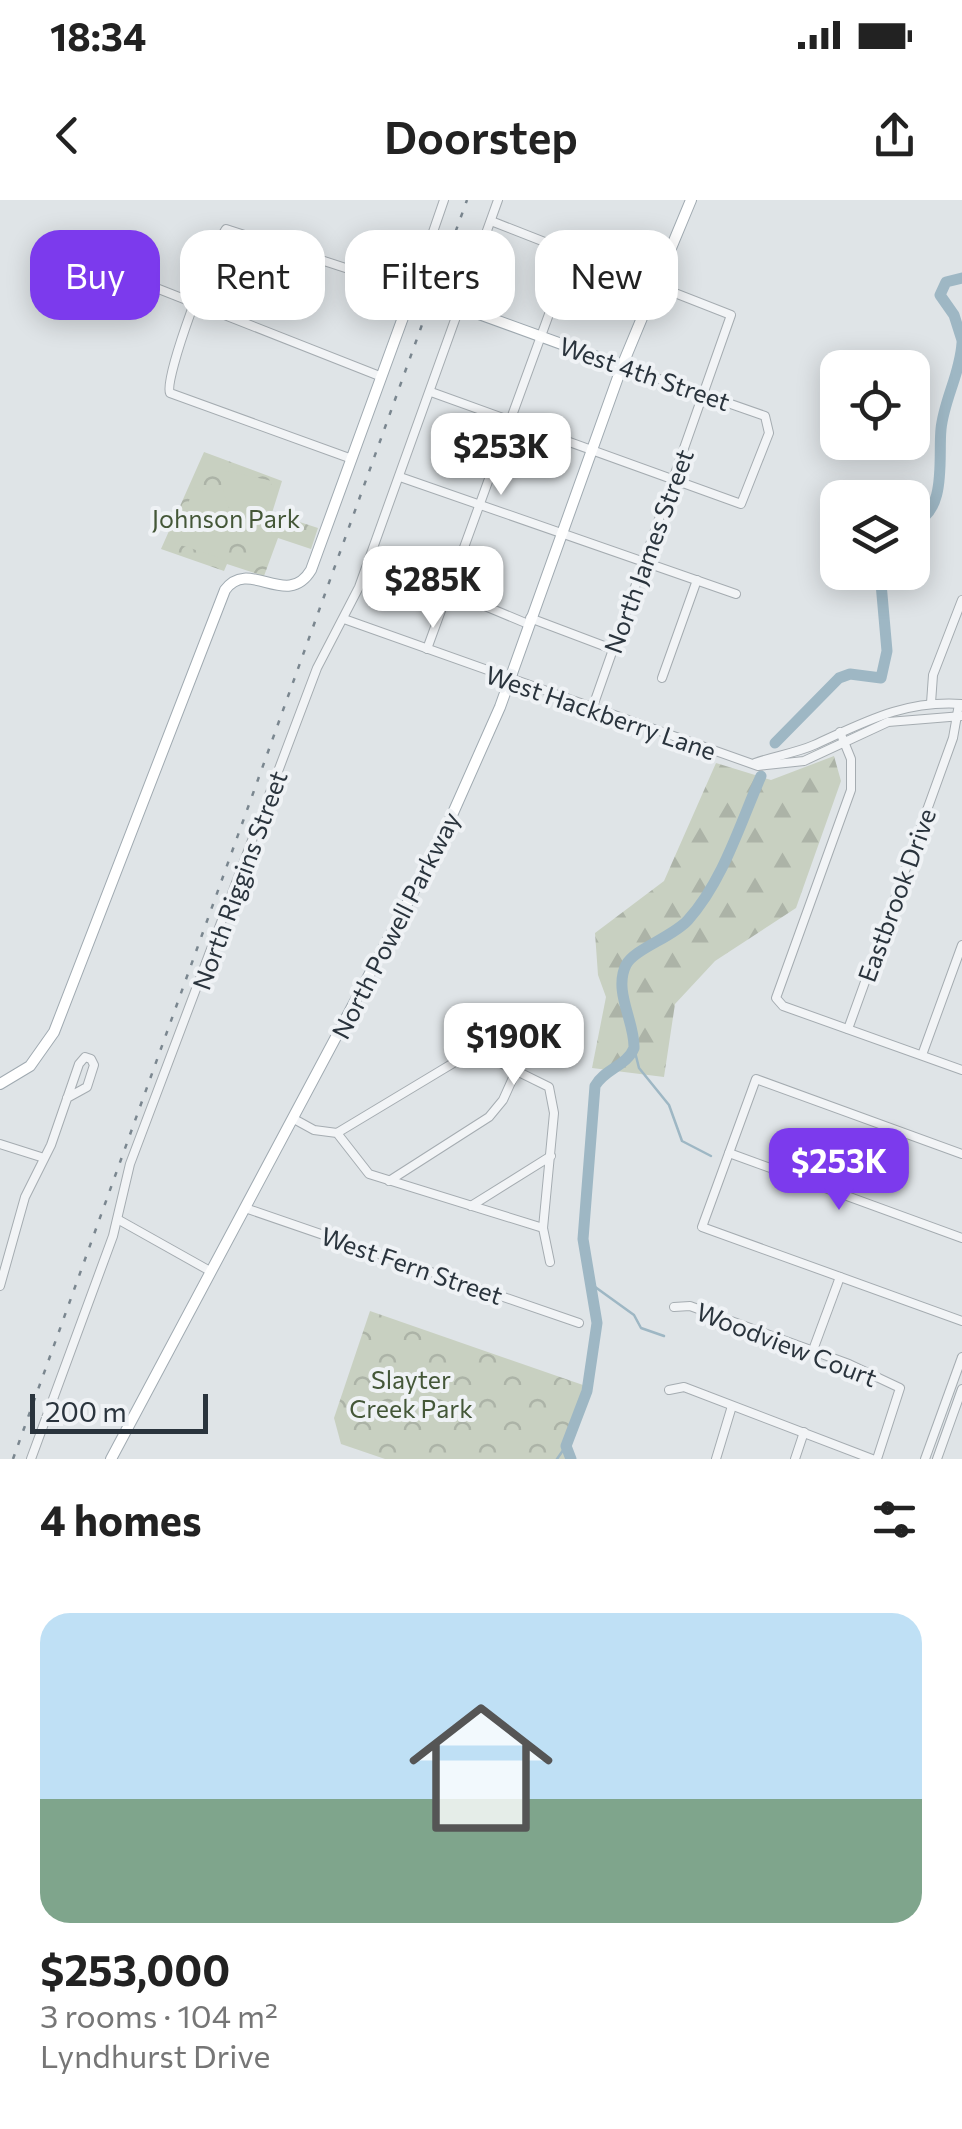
<!DOCTYPE html>
<meta charset="utf-8">
<style>
:root{--surface:#fff;--page:#f2f2f2;--text:#222;--muted:#767676;--line:#e0e0e0;--accent:#7c3aed}
body{margin:0;font-family:Commissioner,sans-serif;background:var(--page);color:var(--text);height:100vh;display:flex;flex-direction:column;font-size:38px;white-space:nowrap}
*{box-sizing:border-box;margin:0}
p{font-size:32px;color:var(--muted)}
.icon{flex:none;width:55px;height:55px;fill:none;stroke:currentColor;stroke-width:2;stroke-linecap:round;stroke-linejoin:round}
.map{position:relative;height:1259px;overflow:hidden}
.drawer{display:flex;flex-direction:column;background:var(--surface);flex:1}
.drawer>*{flex:none}
.hud{position:absolute;left:30px;top:30px;width:902px;height:90px;display:flex;gap:20px}
.buttons{position:absolute;left:820px;top:150px;display:grid;gap:20px}
.buttons a{display:grid;place-items:center;width:110px;height:110px;border-radius:20px;background:var(--surface);box-shadow:0 5px 25px #0003;font-size:50px}
.scale{position:absolute;left:30px;bottom:25px;width:178px;box-sizing:border-box;padding-left:10px;border:5px solid #2a343d;border-top:0;font-size:28px;line-height:35px;white-space:nowrap;color:#2a343d;-webkit-text-stroke:8px #eff2f5;paint-order:stroke}
.price{position:absolute;translate:-50% -85px;padding:0 22px;border-radius:20px;background:#fff;color:#222;font-size:32px;line-height:65px;filter:drop-shadow(0 2px 5px #0008)}
.price::after{content:'';position:absolute;left:50%;top:60px;width:30px;height:22px;margin-left:-15px;background:inherit;clip-path:polygon(0 0,100% 0,50% 100%)}
.price.current{background:var(--accent);color:#fff}
ul{padding:0;list-style:none}
li{display:grid;align-content:center;gap:20px;height:530px;padding:0 40px}
li+li{border-top:2px solid var(--line)}
li span{display:grid;place-items:center;height:310px;border-radius:30px;color:#555}
li>.icon{margin-inline-start:auto}
span .icon{width:180px;height:180px;fill:#fffc;stroke-width:1}
li b{font-size:42px}
h2{display:flex;justify-content:space-between;align-items:center;height:120px;padding:0 40px;font-size:42px}
.chip{padding:0 35px;border-radius:30px;background:var(--surface);box-shadow:0 5px 25px #0003;font-size:35px;line-height:90px}
.chip.current{background:var(--accent);color:#fff}
.status{display:flex;justify-content:space-between;align-items:center;height:70px;padding:0 50px;background:var(--surface);direction:ltr}
.status svg{height:28px;fill:currentColor}
header{display:flex;justify-content:space-between;align-items:center;height:130px;padding:0 40px;background:var(--surface);font-size:45px;font-weight:600}
.map>svg:first-child{display:block}
.forest{fill:url(#forest-firs)}
.park{fill:url(#park-crowns)}
.garden{fill:#c8d0c1}
.lines{fill:none;stroke-linecap:round;stroke-linejoin:round}
.stream{stroke:#9eb7c4;stroke-width:2.5}
.river{stroke:#9eb7c4;stroke-width:11}
.minor-casing{stroke:#a5acb1;stroke-width:10}
.major-casing{stroke:#a0aab1;stroke-width:12}
.minor{stroke:#f2f4f6;stroke-width:8}
.major{stroke:#fff;stroke-width:10}
.rail{stroke:#7a868f;stroke-width:2.5;stroke-dasharray:5 10;stroke-linecap:butt}
.labels{text-anchor:middle;dominant-baseline:central;stroke-width:8;stroke-linejoin:round;paint-order:stroke}
.street-label{font-size:25px;fill:#2a343d;stroke:#eff2f5}
.park-label{font-size:25px;fill:#445738;stroke:#eff2f5}
</style>
<div class="status"><b>18:34</b><svg viewBox="0 0 49 12"><path d="M0 12V9h3v3zM5 12V6h3v6zM10 12V3h3v9zM15 12V0h3v12zM26 1h20v11H26zM47 4h2v5h-2z"/></svg></div>
<header><svg class="icon" aria-label="back" viewBox="0 0 24 24"><path d="M15 5l-7 7 7 7"/></svg>Doorstep<svg class="icon" aria-label="share" viewBox="0 0 24 24"><path d="M12 15V3M7 8l5-5 5 5M5 13v7h14v-7"/></svg></header>
<div class="map">
<svg width="962" height="1259" viewBox="0 0 962 1259">
<defs>
<pattern id="forest-firs" width="22" height="20" patternUnits="userSpaceOnUse" patternTransform="scale(2.5)"><rect width="22" height="20" fill="#c8d0c1"/><path d="M5 1l3.5 6h-7zM16 11l3.5 6h-7z" fill="#acb3a7"/></pattern>
<pattern id="park-crowns" width="20" height="18" patternUnits="userSpaceOnUse" patternTransform="scale(2.5)"><rect width="20" height="18" fill="#c8d0c1"/><path d="M2 6a3 3 0 1 1 6 0M12 15a3 3 0 1 1 6 0" fill="none" stroke="#acb3a7"/></pattern>
</defs>
<rect width="100%" height="100%" fill="#dfe4e7"/>
<path class="forest" d="M834,556l7,25 -45,127 -81,53 -40,43 -11,73 -72,-9 14,-71 -8,-22 -3,-42 69,-52 52,-118 55,17z"/>
<g class="park">
<path d="M204,252l78,29 -10,32 46,15 -7,21 -33,-11 -14,38 -37,-12 -3,7 -63,-22z"/>
<path d="M370,1111l213,74 -18,74h-180l-44,-15 -7,-26z"/>
</g>
<g class="garden">
<path d="M226,271l46,10 -14,51c-27,-12 -40,-33 -32,-61z"/>
<path d="M194,287c31,12 43,42 33,73l-53,-17z"/>
</g>
<g class="lines">
<g class="stream">
<path d="M634,848l5,20 30,37 13,36 29,15"/>
<path d="M591,1084l43,31 7,13 23,8"/>
<path d="M557,1259l9,-13"/>
</g>
<g class="river">
<path d="M962,78l-16,4 -6,13 14,20 8,25"/>
<path d="M912,324c36,-12 26,-66 29,-95 3,-29 19,-55 21,-86"/>
<path d="M775,543l64,-65 11,-4 31,4 6,-27 -7,-79"/>
<path d="M571,1259l-5,-13 21,-55 10,-68 -14,-84 12,-153c9,-17 32,-20 39,-38 1,-26 -21,-57 -8,-83 8,-16 47,-28 62,-45 35,-39 52,-96 73,-144"/>
</g>
<defs>
<g id="minor">
<path d="M491,21l240,94 -139,394"/>
<path d="M108,69l274,108"/>
<path d="M431,192l310,112 28,-71 -4,-17 -143,-50"/>
<path d="M352,259l-182,-66c-7,-14 44,-147 56,-164l187,61 31,-90"/>
<path d="M400,277l336,117"/>
<path d="M370,358l158,66"/>
<path d="M530,418l82,31"/>
<path d="M344,419l414,147 46,-5 84,-39 74,-6"/>
<path d="M427,449l145,-398"/>
<path d="M662,478l35,-98"/>
<path d="M931,503l2,-28 29,-75"/>
<path d="M840,532l11,27v31l-75,208 7,8 179,64"/>
<path d="M755,563c19,-7 41,-10 59,-18 51,-23 90,-45 148,-41"/>
<path d="M848,829l105,-291 6,-34"/>
<path d="M922,855l40,-110"/>
<path d="M294,919l20,11 23,3 32,41 174,54"/>
<path d="M337,933l133,-80h10l69,34 5,26 -11,115 7,34"/>
<path d="M0,944l44,14"/>
<path d="M729,953l233,85"/>
<path d="M962,954l-206,-75 -54,148 260,94"/>
<path d="M389,981l100,-64 14,-17 14,-31"/>
<path d="M471,1006l80,-50"/>
<path d="M245,1008l334,115"/>
<path d="M119,1020l91,51"/>
<path d="M0,1086l25,-89 26,-52 28,-81 6,-7 6,2 3,6 -7,22 -20,11"/>
<path d="M674,1107l16,-1 159,58 51,24 -23,71"/>
<path d="M813,1150l27,-73"/>
<path d="M669,1190l15,-3 188,72"/>
<path d="M31,1259l82,-223 17,-72 187,-496 42,-81 139,-387"/>
<path d="M716,1259l16,-53"/>
<path d="M795,1259l9,-27"/>
<path d="M925,1259l37,-102"/>
<path d="M937,1259l25,-70"/>
</g>
<g id="major">
<path d="M0,884l30,-18 24,-34 171,-442c24,-33 62,20 86,-20l102,-280 209,76"/>
<path d="M111,1259l330,-619 59,-133 122,-341 69,-166"/>
</g>
</defs>
<use href="#minor" class="minor-casing"/>
<use href="#major" class="major-casing"/>
<use href="#minor" class="minor"/>
<use href="#major" class="major"/>
<path class="rail" d="M13,1259l454,-1259"/>
</g>
<g class="labels">
<g class="street-label">
<text transform="translate(645 173) rotate(19)">West 4th Street</text>
<text transform="translate(648 351) rotate(-70)">North James Street</text>
<text transform="translate(601 512) rotate(19)">West Hackberry Lane</text>
<text transform="translate(239 680) rotate(-70)">North Riggins Street</text>
<text transform="translate(896 695) rotate(-70)">Eastbrook Drive</text>
<text transform="translate(395 725) rotate(-63)">North Powell Parkway</text>
<text transform="translate(412 1065) rotate(19)">West Fern Street</text>
<text transform="translate(787 1144) rotate(21)">Woodview Court</text>
</g>
<g class="park-label">
<text x="226" y="318">Johnson Park</text>
<text x="411" y="1179">Slayter<tspan x="411" dy="29">Creek Park</tspan></text>
</g>
</g>
</svg>
<div class="buttons">
<a><svg class="icon" aria-label="locate" viewBox="0 0 24 24"><circle cx="12" cy="12" r="6"/><path d="M12 2v4M12 18v4M2 12h4M18 12h4"/></svg></a>
<a><svg class="icon" aria-label="layers" viewBox="0 0 24 24"><path d="M12 4l9 5-9 5-9-5zM3 14l9 5 9-5"/></svg></a>
</div>
<div class="scale">200 m</div>
<b class="price" style="left:501px;top:298px">$253K</b>
<b class="price" style="left:433px;top:431px">$285K</b>
<b class="price" style="left:514px;top:888px">$190K</b>
<b class="price current" style="left:839px;top:1013px">$253K</b>
<div class="hud">
<a class="chip current">Buy</a>
<a class="chip">Rent</a>
<a class="chip">Filters</a>
<a class="chip">New</a>
</div>
</div>
<section class="drawer">
<h2>4 homes<svg class="icon" aria-label="filters" viewBox="0 0 24 24"><path d="M4 7h16M4 17h16"/><circle cx="9" cy="7" r="2"/><circle cx="15" cy="17" r="2"/></svg></h2>
<ul>
<li><span style="background:linear-gradient(#bfe0f5 60%,#7fa58c 0)"><svg class="icon" aria-label="home" viewBox="0 0 24 24"><path d="M3 11l9-7 9 7M6 9v11h12V9"/></svg></span><div><b>$253,000</b><p>3 rooms · 104 m²</p><p>Lyndhurst Drive</p></div></li>
</ul>
</section>
